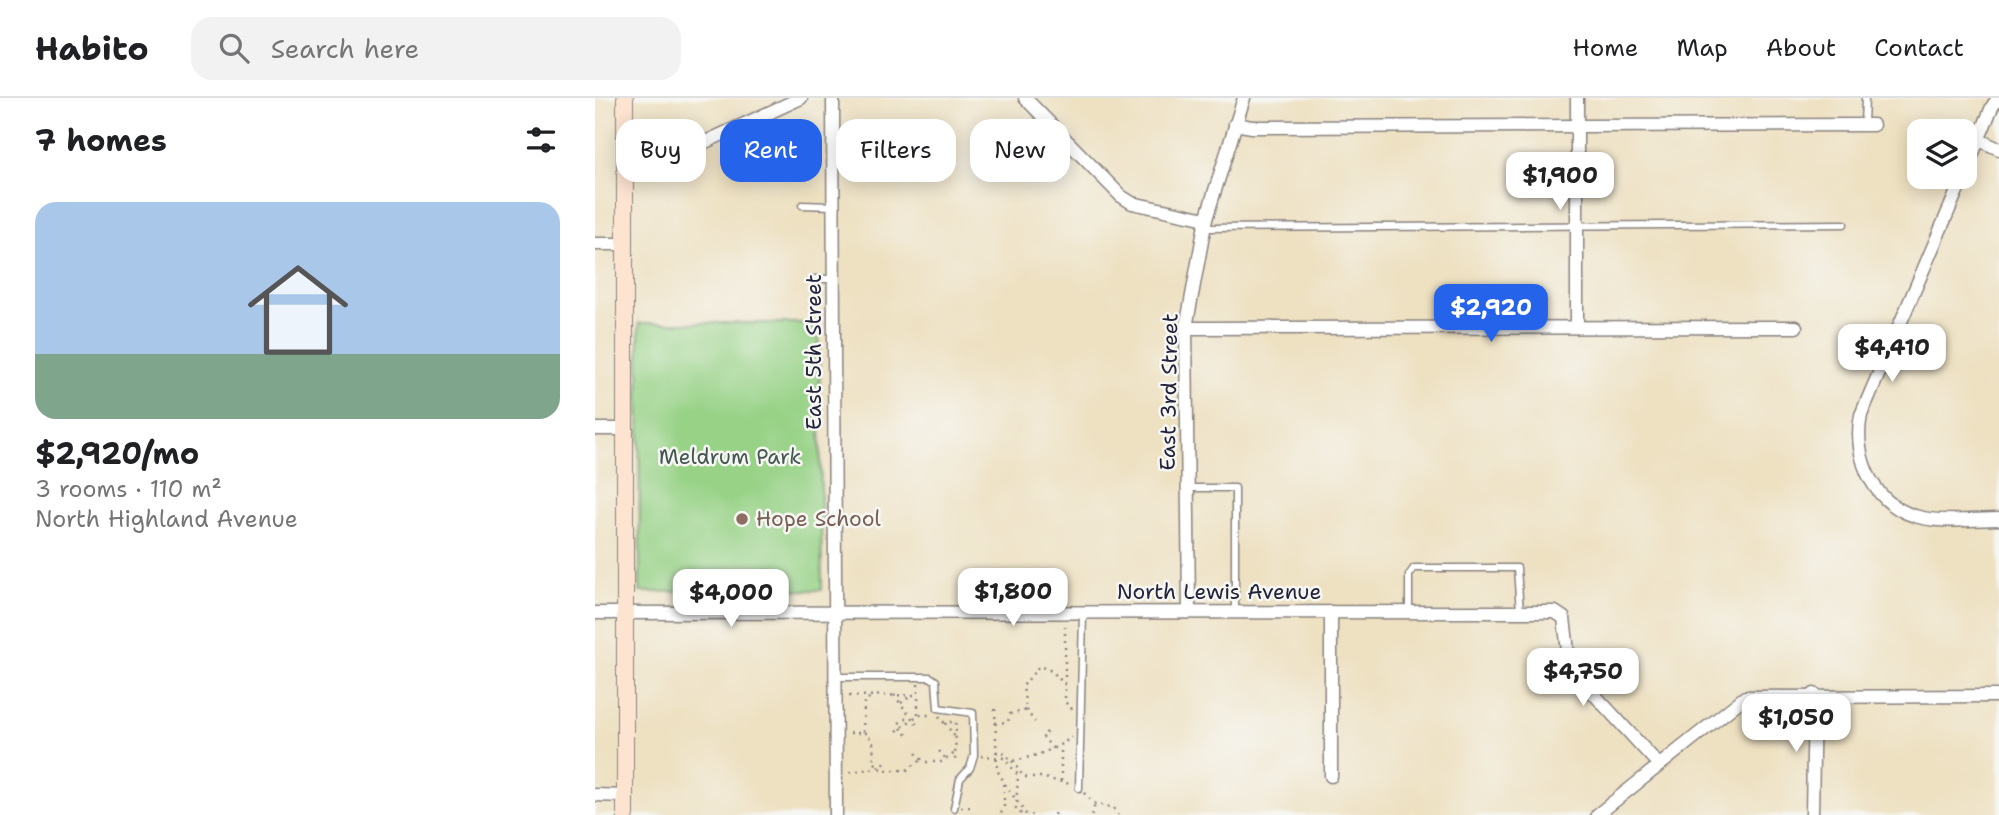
<!DOCTYPE html>
<meta charset="utf-8">
<style>
:root{--surface:#fff;--page:#f2f2f2;--text:#202124;--muted:#757577;--line:#e0e0e0;--accent:#2563eb}
body{margin:0;font-family:"Shantell Sans",sans-serif;background:var(--page);color:var(--text);height:100vh;display:flex;flex-direction:column;font-size:26px;white-space:nowrap}
*{box-sizing:border-box;margin:0}
p{font-size:23px;color:var(--muted)}
.icon{flex:none;width:38px;height:38px;fill:none;stroke:currentColor;stroke-width:2;stroke-linecap:round;stroke-linejoin:round}
.map{position:relative;flex:1;overflow:hidden}
.panel{display:flex;flex-direction:column;background:var(--surface);width:595px}
.panel>*{flex:none}
.hud{position:absolute;left:21px;top:21px;width:665px;height:63px;display:flex;gap:14px}
.buttons{position:absolute;left:1312px;top:21px;display:grid;gap:14px}
.buttons a{display:grid;place-items:center;width:70px;height:70px;border-radius:14px;background:var(--surface);box-shadow:0 4px 18px #0003;font-size:35px}
.price{position:absolute;translate:-50% -60px;padding:0 16px;border-radius:14px;background:#fff;color:#222;font-size:23px;line-height:46px;filter:drop-shadow(0 2px 4px #0008)}
.price::after{content:'';position:absolute;left:50%;top:42px;width:21px;height:16px;margin-left:-10px;background:inherit;clip-path:polygon(0 0,100% 0,50% 100%)}
.price.active{background:var(--accent);color:#fff}
ul{padding:0;list-style:none}
li{display:grid;align-content:center;gap:14px;height:371px;padding:0 35px}
li span{display:grid;place-items:center;height:217px;border-radius:21px;color:#555}
li>.icon{margin-inline-start:auto}
span .icon{width:126px;height:126px;fill:#fffc;stroke-width:1}
li b{font-size:30px}
h2{display:flex;justify-content:space-between;align-items:center;height:84px;padding:0 35px;font-size:30px}
.tag{padding:0 24px;border-radius:21px;background:var(--surface);box-shadow:0 4px 18px #0003;font-size:24px;line-height:63px}
.tag.active{background:var(--accent);color:#fff}
header{display:flex;align-items:center;gap:42px;box-sizing:border-box;height:98px;padding:0 35px;background:var(--surface);border-bottom:2px solid var(--line)}
header strong{font-size:33px}
nav{display:flex;gap:38px;margin-inline-start:auto;font-size:24px}
.search{width:490px;height:63px;background:var(--page);display:flex;align-items:center;gap:18px;box-sizing:border-box;padding:0 24px;border-radius:21px;color:var(--muted);font-size:26px}
main{display:flex;flex:1;min-height:0}
.map>svg:first-child{display:block}
.green{fill:#97d286;stroke:#5c7a60;stroke-width:2}
.lines{fill:none;stroke-linecap:round;stroke-linejoin:round}
.lane-casing{stroke:#88827e;stroke-width:9}
.street-casing{stroke:#88827e;stroke-width:15}
.secondary-casing{stroke:#88827e;stroke-width:18}
.path{stroke:#88827e;stroke-width:2.5;stroke-dasharray:2 5;stroke-linecap:butt}
.lane{stroke:#fff;stroke-width:6}
.street{stroke:#fff;stroke-width:12}
.secondary{stroke:#fde4d1;stroke-width:16}
.education-dot{fill:#8d6e63;stroke:#f6f6f2;stroke-width:2.5}
.labels{text-anchor:middle;dominant-baseline:central;stroke-width:5;stroke-linejoin:round;paint-order:stroke}
.street-label{font-size:21px;fill:#22223b;stroke:#f6f6f2}
.park-label{font-size:21px;fill:#455752;stroke:#f6f6f2}
.education-label{font-size:21px;fill:#785e54;stroke:#f6f6f2;text-anchor:start}
</style>
<header>
<strong>Habito</strong>
<div class="search"><svg class="icon" aria-label="search" viewBox="0 0 24 24"><circle cx="10" cy="10" r="6"/><path d="M15 15l6 6"/></svg>Search here</div>
<nav><a>Home</a><a>Map</a><a>About</a><a>Contact</a></nav>
</header>
<main>
<section class="panel">
<h2>7 homes<svg class="icon" aria-label="filters" viewBox="0 0 24 24"><path d="M4 7h16M4 17h16"/><circle cx="9" cy="7" r="2"/><circle cx="15" cy="17" r="2"/></svg></h2>
<ul>
<li><span style="background:linear-gradient(#a9c7e8 70%,#7fa58c 0)"><svg class="icon" aria-label="home" viewBox="0 0 24 24"><path d="M3 11l9-7 9 7M6 9v11h12V9"/></svg></span><div><b>$2,920/mo</b><p>3 rooms · 110 m²</p><p>North Highland Avenue</p></div></li>
</ul>
</section>
<div class="map">
<svg width="1404" height="717" viewBox="0 0 1404 717">
<rect width="100%" height="100%" fill="#f6f6f2"/>
<filter id="ink" filterUnits="userSpaceOnUse"><feTurbulence type="fractalNoise" baseFrequency=".0143" numOctaves="2"/><feDisplacementMap in="SourceGraphic" scale="14" xChannelSelector="R" yChannelSelector="G"/><feConvolveMatrix kernelMatrix="1 2 1 2 8 2 1 2 1" color-interpolation-filters="sRGB"/></filter>
<filter id="wash" filterUnits="userSpaceOnUse"><feTurbulence type="fractalNoise" baseFrequency=".00686" numOctaves="4" result="noise"/><feDisplacementMap in="SourceGraphic" scale="28" xChannelSelector="R" yChannelSelector="G"/><feGaussianBlur stdDeviation="1.57" result="paint"/><feColorMatrix in="noise" values="0 0 0 0 0 0 0 0 0 0 0 0 0 0 0 0 0 1.4 0 .05"/><feComposite in="paint" operator="in"/></filter>
<g filter="url(#wash)">
<rect width="100%" height="100%" fill="#eee1c2"/>
<path class="green" d="M44,225h180l3,267 -182,2z"/>
</g>
<g filter="url(#ink)">
<g class="lines">
<defs>
<g id="lane">
<path d="M1269,26l1,-26"/>
<path d="M207,107l31,1"/>
<path d="M608,130l641,-4"/>
<path d="M218,181h19"/>
<path d="M593,390h47v123"/>
<path d="M814,514v-37l5,-7h103l3,44"/>
<path d="M240,579h95l6,4 2,27 35,5 1,42 -4,13 -10,11 -6,29"/>
<path d="M484,690l4,-175"/>
</g>
<g id="street">
<path d="M238,0l3,717"/>
<path d="M430,0l96,98 11,7 74,16"/>
<path d="M982,0v229"/>
<path d="M640,26l17,3 621,-2"/>
<path d="M1384,42l20,9"/>
<path d="M1370,74l27,-65 6,-9"/>
<path d="M1368,79l-102,238c-9,44 14,94 62,103 24,5 52,1 76,1"/>
<path d="M30,81l176,-81"/>
<path d="M0,146h30"/>
<path d="M591,230l610,-1"/>
<path d="M0,331h30"/>
<path d="M594,512l-3,-282 20,-109 38,-121"/>
<path d="M0,515l960,-1 9,6 6,50 89,97"/>
<path d="M736,678v-164"/>
<path d="M0,697l30,1"/>
<path d="M1002,717l148,-118 254,-1"/>
<path d="M1217,717l2,-121"/>
</g>
<path id="secondary" d="M30,0v717"/>
</defs>
<use href="#lane" class="lane-casing"/>
<use href="#street" class="street-casing"/>
<use href="#secondary" class="secondary-casing"/>
<g class="path">
<path d="M470,528v76l8,8"/>
<path d="M323,586v31"/>
<path d="M299,597l23,30"/>
<path d="M254,598l69,-1"/>
<path d="M306,605l11,-8"/>
<path d="M400,611l2,61 7,12v26l-4,7"/>
<path d="M431,612l9,12"/>
<path d="M344,618l4,6h13l-1,40"/>
<path d="M304,625l11,-7"/>
<path d="M350,625l10,14"/>
<path d="M400,625l13,-1 2,-8 16,-4 -3,-24 16,-20 13,5 13,14"/>
<path d="M306,630l9,10"/>
<path d="M302,633l21,-16h15"/>
<path d="M268,634l1,-30 9,-7"/>
<path d="M452,634l-5,4 12,14"/>
<path d="M255,635h17l6,10 1,19 8,8h25l15,-11"/>
<path d="M466,646v38"/>
<path d="M344,653l7,8"/>
<path d="M401,654h7l9,9c23,-4 42,-11 60,-24"/>
<path d="M321,655l8,9h17l14,-9"/>
<path d="M386,658l23,2 14,17 -2,33 6,7"/>
<path d="M417,663l12,16h16l30,7"/>
<path d="M255,674l26,-4 12,-7"/>
<path d="M410,686l21,30 6,1"/>
<path d="M489,695l10,10 20,5 4,7"/>
<path d="M366,709h13"/>
<path d="M459,717l1,-3"/>
<path d="M497,717l3,-11"/>
</g>
<use href="#lane" class="lane"/>
<use href="#street" class="street"/>
<use href="#secondary" class="secondary"/>
</g>
</g>
<circle class="education-dot" cx="147" cy="421" r="7"/>
<g class="labels">
<g class="street-label">
<text transform="translate(219 254) rotate(-90)">East 5th Street</text>
<text transform="translate(574 294) rotate(-89)">East 3rd Street</text>
<text x="624" y="494">North Lewis Avenue</text>
</g>
<g class="park-label">
<text x="135" y="359">Meldrum Park</text>
</g>
<g class="education-label">
<text x="161" y="421">Hope School</text>
</g>
</g>
</svg>
<div class="buttons">
<a><svg class="icon" aria-label="layers" viewBox="0 0 24 24"><path d="M12 4l9 5-9 5-9-5zM3 14l9 5 9-5"/></svg></a>
</div>
<b class="price" style="left:965px;top:114px">$1,900</b>
<b class="price active" style="left:896px;top:246px">$2,920</b>
<b class="price" style="left:1297px;top:286px">$4,410</b>
<b class="price" style="left:418px;top:530px">$1,800</b>
<b class="price" style="left:136px;top:531px">$4,000</b>
<b class="price" style="left:988px;top:610px">$4,750</b>
<b class="price" style="left:1201px;top:656px">$1,050</b>
<div class="hud">
<a class="tag">Buy</a>
<a class="tag active">Rent</a>
<a class="tag">Filters</a>
<a class="tag">New</a>
</div>
</div>
</main>
